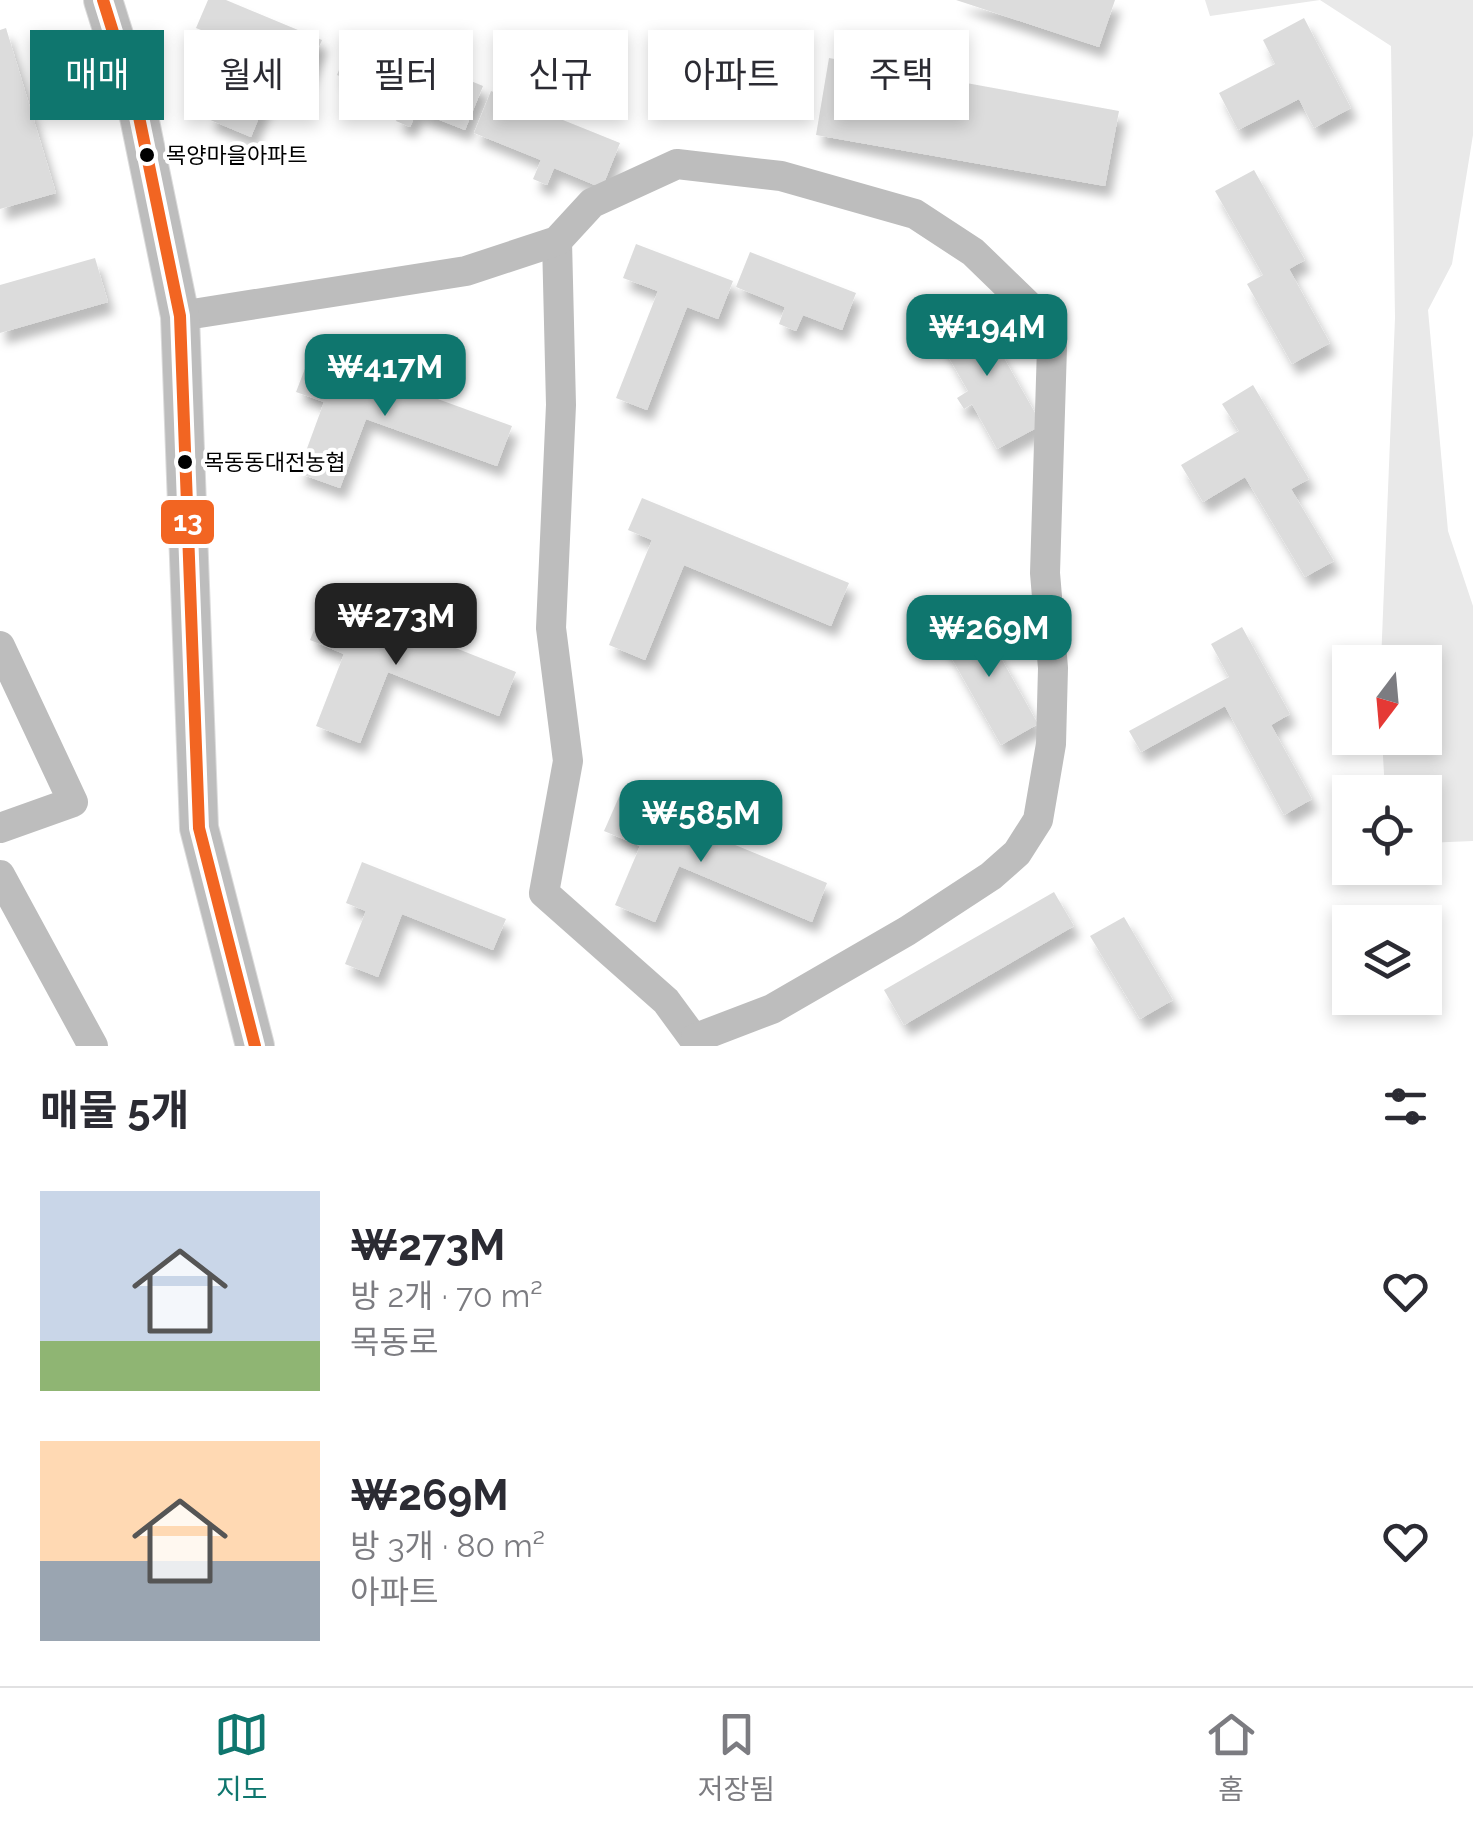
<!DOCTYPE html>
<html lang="ko">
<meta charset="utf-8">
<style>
:root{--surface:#fff;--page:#f2f2f3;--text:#2b2b33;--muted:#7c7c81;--line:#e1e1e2;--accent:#0f766e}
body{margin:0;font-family:Raleway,"Noto Sans KR",sans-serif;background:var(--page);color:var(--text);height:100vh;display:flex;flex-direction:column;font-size:38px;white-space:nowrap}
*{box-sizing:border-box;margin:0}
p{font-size:32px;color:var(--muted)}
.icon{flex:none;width:55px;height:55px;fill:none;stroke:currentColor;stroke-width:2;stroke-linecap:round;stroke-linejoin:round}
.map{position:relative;height:1046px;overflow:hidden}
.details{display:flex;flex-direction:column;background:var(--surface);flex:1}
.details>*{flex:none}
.hud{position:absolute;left:30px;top:30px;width:1415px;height:90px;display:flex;gap:20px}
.needle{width:65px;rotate:196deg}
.buttons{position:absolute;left:1332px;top:645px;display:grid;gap:20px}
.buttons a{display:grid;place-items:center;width:110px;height:110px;border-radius:0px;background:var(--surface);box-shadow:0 5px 15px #0003;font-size:50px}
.price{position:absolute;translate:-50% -85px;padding:0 22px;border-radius:20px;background:var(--accent);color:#fff;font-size:32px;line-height:65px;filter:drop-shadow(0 2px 5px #0008)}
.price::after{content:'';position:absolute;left:50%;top:60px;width:30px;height:22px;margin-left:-15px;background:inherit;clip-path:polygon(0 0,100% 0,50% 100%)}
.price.on{background:#222;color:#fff}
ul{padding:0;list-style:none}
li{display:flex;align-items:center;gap:30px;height:250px;padding:0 40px}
li span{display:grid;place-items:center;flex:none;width:280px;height:200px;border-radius:0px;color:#555}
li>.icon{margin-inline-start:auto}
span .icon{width:120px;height:120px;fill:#fffc;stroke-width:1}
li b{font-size:42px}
h2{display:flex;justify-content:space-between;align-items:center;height:120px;padding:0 40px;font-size:42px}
.pill{padding:0 35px;border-radius:0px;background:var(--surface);box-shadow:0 5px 15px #0003;font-size:35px;line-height:90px}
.pill.on{background:var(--accent);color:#fff}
.tabs{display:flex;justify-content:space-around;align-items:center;height:140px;border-top:2px solid var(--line);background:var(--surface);font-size:28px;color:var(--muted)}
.tabs a{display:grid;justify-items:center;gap:5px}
.tabs .on{color:var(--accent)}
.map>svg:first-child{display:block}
.green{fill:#e9e9e9}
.building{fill:#dcdcdc;filter:url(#shadow)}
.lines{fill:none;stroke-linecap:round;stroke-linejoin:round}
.major-casing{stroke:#dbdbdb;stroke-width:40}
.minor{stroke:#bdbdbd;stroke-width:30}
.major{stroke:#bdbdbd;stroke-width:38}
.bus-1-casing{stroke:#fff;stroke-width:20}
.bus-1{stroke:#f26522;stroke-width:12}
.bus-dot{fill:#000;stroke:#fff;stroke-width:4}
.labels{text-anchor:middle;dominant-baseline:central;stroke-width:8;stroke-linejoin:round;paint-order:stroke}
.bus-label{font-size:22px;fill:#000;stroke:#fff;text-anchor:start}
.line-badge{stroke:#fff;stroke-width:4}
.badge-label{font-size:28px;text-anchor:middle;font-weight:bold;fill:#fff}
</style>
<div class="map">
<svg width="1473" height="1046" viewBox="0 0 1473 1046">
<defs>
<filter id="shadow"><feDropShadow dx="6" dy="11" stdDeviation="5" flood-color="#0004"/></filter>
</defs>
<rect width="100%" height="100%" fill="#fff"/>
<path class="green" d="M1205,0h268v135l-21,129 -24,46 20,221 25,75v235l-48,2v-51h-40l-3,-54h43v-76h-44l14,-344 -4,-272 -71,-46 -110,16z"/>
<g class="building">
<path d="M208,0h18l96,40 -16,38 -38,-16 -14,31 13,5 -16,39 -43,-18 23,-54 13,6 8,-20 -56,-23z"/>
<path d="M956,0h159l-16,47z"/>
<path d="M1304,18l47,90 -37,20 -15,-29 -61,31 -19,-37 56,-29 -12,-24z"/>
<path d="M6,28l50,165 -56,16v-179z"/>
<path d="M354,33l129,53 -18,44 -48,-19 -7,16 -14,-6 8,-18 -67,-28z"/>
<path d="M829,58l290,53 -14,75 -289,-51z"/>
<path d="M491,91l129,52 -18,45 -48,-20 -7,17 -14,-6 8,-19 -67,-27z"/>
<path d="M1254,170l51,90 -16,9 41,74 -38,21 -45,-80 16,-9 -48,-84z"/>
<path d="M636,244l97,37 -15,38 -31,-12 -40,103 -31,-12 42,-107 -35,-13z"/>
<path d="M750,252l106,41 -14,37 -39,-15 -7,16 -17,-7 6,-17 -49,-20z"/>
<path d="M95,258l13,44 -108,31v-48z"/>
<path d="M975,307l67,118 -45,24 -25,-45 -8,5 -7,-11 11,-7 -35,-61z"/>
<path d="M311,353l201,73 -15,40 -131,-47 -26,69 -42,-15 26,-71 -28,-10z"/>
<path d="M1253,385l56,94 -18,10 43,72 -29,16 -60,-100 -42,25 -22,-37 58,-34 -17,-27z"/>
<path d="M642,498l207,85 -18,43 -147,-61 -39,95 -36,-15 43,-105 -24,-10z"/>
<path d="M327,597l189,75 -17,44 -111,-44 -28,71 -44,-17 28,-72 -34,-14z"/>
<path d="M977,615l61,109 -37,21 -62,-109z"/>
<path d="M1242,627l48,87 -19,11 41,74 -28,16 -59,-109 -84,46 -12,-21 100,-54 -18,-33z"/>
<path d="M619,797l208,86 -15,39 -133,-56 -24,56 -40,-17 25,-59 -36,-15z"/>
<path d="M362,862l144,57 -13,31 -91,-36 -24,63 -33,-13 21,-53 -20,-8z"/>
<path d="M1054,892l20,34 -170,99 -20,-35z"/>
<path d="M1124,917l49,83 -33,19 -50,-83z"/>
</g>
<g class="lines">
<defs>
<path id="major" d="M103,0l35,112 42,204 19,512 56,218"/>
</defs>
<use href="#major" class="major-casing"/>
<g class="minor">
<path d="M557,241l4,164 -10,223 17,133 -24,132 122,108 33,45"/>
<path d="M180,316l286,-45 91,-30 35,-38 85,-39 104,12 134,38 58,38 61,59 18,36 -7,226 8,95 -2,76 -13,76 -21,33 -26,23 -84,55 -135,78 -76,29"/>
<path d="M0,646l73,156 -73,26"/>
<path d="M0,875l93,171"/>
</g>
<use href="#major" class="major"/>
<defs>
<path id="bus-1" d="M103,0l35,112 42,204 19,512 56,218"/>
</defs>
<use href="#bus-1" class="bus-1-casing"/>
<use href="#bus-1" class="bus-1"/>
</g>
<g class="bus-dot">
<circle cx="147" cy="155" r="9"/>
<circle cx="185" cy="462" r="9"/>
</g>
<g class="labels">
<g class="bus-label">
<text x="166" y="155">목양마을아파트</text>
<text x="204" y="462">목동동대전농협</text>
</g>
</g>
<rect class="line-badge" x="159" y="498" width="57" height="48" rx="10" fill="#f26522"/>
<g class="badge-label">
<text x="188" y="531">13</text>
</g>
</svg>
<div class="buttons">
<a><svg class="needle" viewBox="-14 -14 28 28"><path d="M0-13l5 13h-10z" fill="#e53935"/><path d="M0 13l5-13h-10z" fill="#7c7c81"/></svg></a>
<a><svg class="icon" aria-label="locate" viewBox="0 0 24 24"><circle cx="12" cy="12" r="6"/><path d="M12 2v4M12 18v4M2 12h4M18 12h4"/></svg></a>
<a><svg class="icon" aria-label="layers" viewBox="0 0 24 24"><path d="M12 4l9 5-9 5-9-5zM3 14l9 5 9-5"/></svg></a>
</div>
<b class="price" style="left:987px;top:379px">₩194M</b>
<b class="price" style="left:385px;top:419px">₩417M</b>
<b class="price on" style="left:396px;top:668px">₩273M</b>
<b class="price" style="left:989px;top:680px">₩269M</b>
<b class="price" style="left:701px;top:865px">₩585M</b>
<div class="hud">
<a class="pill on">매매</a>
<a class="pill">월세</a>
<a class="pill">필터</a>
<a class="pill">신규</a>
<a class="pill">아파트</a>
<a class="pill">주택</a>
</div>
</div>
<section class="details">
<h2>매물 5개<svg class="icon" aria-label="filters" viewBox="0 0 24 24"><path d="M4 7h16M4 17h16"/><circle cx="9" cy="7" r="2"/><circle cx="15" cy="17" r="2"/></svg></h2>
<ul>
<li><span style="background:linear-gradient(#c9d6e8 75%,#8fb573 0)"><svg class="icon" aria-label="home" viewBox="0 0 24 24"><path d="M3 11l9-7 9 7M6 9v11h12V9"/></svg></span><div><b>₩273M</b><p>방 2개 · 70 m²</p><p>목동로</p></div><svg class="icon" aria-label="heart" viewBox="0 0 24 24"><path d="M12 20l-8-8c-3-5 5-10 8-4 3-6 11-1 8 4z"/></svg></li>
<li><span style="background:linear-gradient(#ffd9b3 60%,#9aa5b1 0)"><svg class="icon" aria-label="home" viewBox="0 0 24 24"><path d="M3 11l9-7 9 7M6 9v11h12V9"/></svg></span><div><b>₩269M</b><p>방 3개 · 80 m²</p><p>아파트</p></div><svg class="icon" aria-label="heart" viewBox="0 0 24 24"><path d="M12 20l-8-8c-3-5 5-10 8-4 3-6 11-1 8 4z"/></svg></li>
</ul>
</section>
<nav class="tabs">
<a class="on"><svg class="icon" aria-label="map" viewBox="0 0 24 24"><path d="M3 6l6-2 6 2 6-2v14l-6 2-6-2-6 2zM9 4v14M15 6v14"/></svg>지도</a>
<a><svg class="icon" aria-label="saved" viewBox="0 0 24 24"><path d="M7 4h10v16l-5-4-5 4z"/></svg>저장됨</a>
<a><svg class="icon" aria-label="home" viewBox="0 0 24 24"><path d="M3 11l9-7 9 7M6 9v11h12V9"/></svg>홈</a>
</nav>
